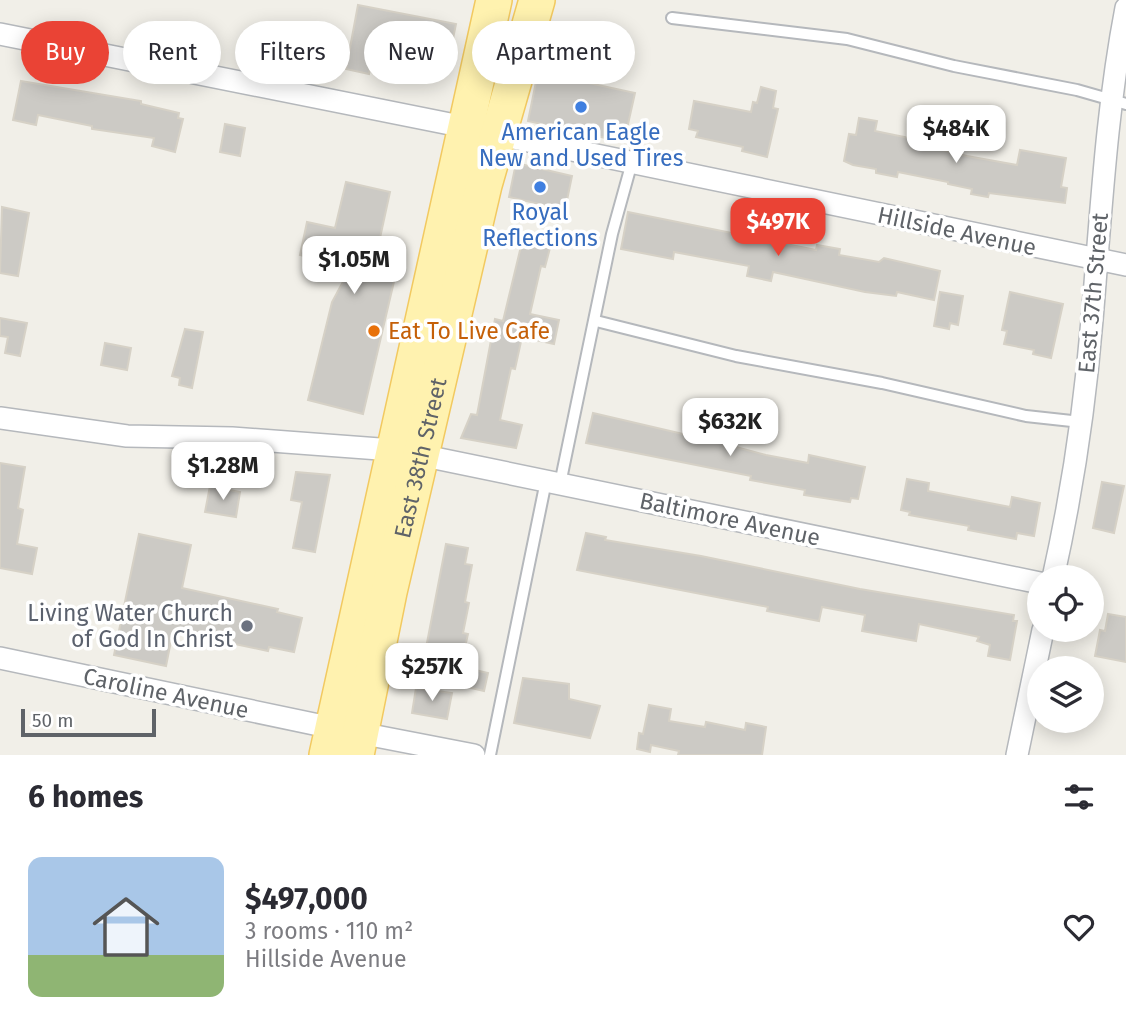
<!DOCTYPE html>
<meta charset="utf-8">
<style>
:root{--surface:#fff;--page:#f7f7f7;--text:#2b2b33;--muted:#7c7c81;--accent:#ea4335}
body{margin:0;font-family:"Fira Sans",sans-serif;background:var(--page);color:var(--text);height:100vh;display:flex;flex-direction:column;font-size:26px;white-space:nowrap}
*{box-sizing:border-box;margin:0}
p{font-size:23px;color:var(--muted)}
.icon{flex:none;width:38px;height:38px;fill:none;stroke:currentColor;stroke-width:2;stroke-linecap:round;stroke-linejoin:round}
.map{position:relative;height:755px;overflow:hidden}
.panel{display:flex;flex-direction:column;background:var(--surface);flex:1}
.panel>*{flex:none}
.banner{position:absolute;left:21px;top:21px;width:700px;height:63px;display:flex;gap:14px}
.fabs{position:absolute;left:1027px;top:565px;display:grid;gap:14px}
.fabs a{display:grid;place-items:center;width:77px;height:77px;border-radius:50%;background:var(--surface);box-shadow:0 4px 18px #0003;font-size:35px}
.scale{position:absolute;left:21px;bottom:18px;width:135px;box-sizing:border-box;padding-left:7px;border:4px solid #5f6368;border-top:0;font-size:19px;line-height:24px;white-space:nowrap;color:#5f6368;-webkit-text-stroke:5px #fff;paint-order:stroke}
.price{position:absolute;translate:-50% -60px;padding:0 16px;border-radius:14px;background:#fff;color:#222;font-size:23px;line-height:46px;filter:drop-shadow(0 2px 4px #0008)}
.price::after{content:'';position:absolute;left:50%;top:42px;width:21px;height:16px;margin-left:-10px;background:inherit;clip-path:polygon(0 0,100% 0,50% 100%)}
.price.current{background:var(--accent);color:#fff}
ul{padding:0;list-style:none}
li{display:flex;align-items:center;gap:21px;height:175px;padding:0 28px}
li span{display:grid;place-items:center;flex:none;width:196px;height:140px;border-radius:14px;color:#555}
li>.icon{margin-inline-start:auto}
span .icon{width:84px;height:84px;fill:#fffc;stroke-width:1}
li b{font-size:30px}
h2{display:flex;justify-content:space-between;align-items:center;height:84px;padding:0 28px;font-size:30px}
.chip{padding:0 24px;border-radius:32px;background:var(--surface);box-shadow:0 4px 18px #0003;font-size:24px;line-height:63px}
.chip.current{background:var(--accent);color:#fff}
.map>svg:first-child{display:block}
.building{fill:#cccac5;stroke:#d6d1c6;stroke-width:2}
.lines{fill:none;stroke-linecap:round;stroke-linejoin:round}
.lane-casing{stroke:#b5b8bc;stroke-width:14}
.street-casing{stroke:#b5b8bc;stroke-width:24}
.primary-casing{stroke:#f2c960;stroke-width:38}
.lane{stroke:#fff;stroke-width:10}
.street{stroke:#fff;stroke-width:21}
.primary{stroke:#fff2af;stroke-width:35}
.shop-dot{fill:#3f7fe0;stroke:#fff;stroke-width:2.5}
.food-dot{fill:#e8710a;stroke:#fff;stroke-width:2.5}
.worship-dot{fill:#6b7280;stroke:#fff;stroke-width:2.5}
.labels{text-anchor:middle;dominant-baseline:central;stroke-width:7;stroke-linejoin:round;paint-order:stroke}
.shop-label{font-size:23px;fill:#366cbe;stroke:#fff}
.street-label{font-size:23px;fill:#5f6368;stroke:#fff}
.food-label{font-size:23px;fill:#c56008;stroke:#fff;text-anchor:start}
.worship-label{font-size:23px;fill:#5b616d;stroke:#fff;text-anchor:end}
</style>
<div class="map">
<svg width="1126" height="755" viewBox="0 0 1126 755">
<rect width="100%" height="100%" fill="#f1efe8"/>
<g class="building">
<path d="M358,5l98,19 -8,39 -74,-14 -5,25 -23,-5z"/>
<path d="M538,72l97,21 -11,49 -96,-21z"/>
<path d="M21,81l120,20v3l38,9 -1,5 5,1 -8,33 -23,-6 2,-8 -62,-9v-3l-54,-11 -2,10 -23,-5z"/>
<path d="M761,87l15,4 -3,17 5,1 -11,48 -25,-6 1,-4 -47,-10 2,-6 -9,-2 5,-28 57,11 2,-10 4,1z"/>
<path d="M859,118l18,3 -2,10 39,8 1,-6 25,5 -2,11 29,7 50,9 3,-15 46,8 -5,29 6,1 -2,15 -76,-10 -1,4 -17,-3 1,-5 -24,-5v-2l-50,-10 -1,5 -21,-4v-4l-23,-4 -9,-4 5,-27 7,1z"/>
<path d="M225,124l20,4 -5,28 -20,-4z"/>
<path d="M516,163l56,13 -7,34 -56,-13z"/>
<path d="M346,182l44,10 -10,46 23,5 -40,171 -55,-14 24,-98 19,-35 -51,-12 7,-33 28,6z"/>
<path d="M2,207l27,6 -11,63 -18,-3z"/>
<path d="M628,212l158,32 30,6 1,-5 23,4 -1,6 40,7 5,-4 56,13 -6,29 -37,-8 -1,4 -31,-4 -92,-20 -2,9 -24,-5 2,-10 -75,-14 -1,7 -52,-10z"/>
<path d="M522,242l28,6 -5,19 -4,-1 -11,48 29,6 -5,24 -32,-7 -7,32 -4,-1 -11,52 22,5 -6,23 -55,-10 10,-24 6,1 18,-96 8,2z"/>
<path d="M940,292l23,4 -5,29 -8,-2 -1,6 -15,-3z"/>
<path d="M1010,292l53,12 -12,54 -18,-4 1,-4 -30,-6 3,-13 -5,-1z"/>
<path d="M0,318l27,5 -7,33 -15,-3 3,-16 -8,-1z"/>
<path d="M185,329l18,3 -11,56 -13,-3 1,-7 -8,-2z"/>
<path d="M105,343l26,5 -4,22 -26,-5z"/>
<path d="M593,413l120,28 1,-6 23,5 -1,7 30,8 42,8 1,-8 56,12 -7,32 -7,-1 -1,4 -46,-7 1,-5 -55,-10 1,-4 -165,-33z"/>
<path d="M0,463l25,4 -7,41 5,2 -6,34 20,4 -5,26 -32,-6z"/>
<path d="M296,472l34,3 -15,77 -22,-4 9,-46 -11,-2z"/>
<path d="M907,479l22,4 -1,8 82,16 2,-10 28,6 -6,33 -17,-3 -1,6 -48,-9 1,-4 -60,-11 1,-3 -9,-2z"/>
<path d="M1102,482l22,4 -10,47 -21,-5z"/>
<path d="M210,486l30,6 -4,25 -31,-5z"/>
<path d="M586,533l20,4 -1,3 96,16 159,33 154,26 -1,6h4l-7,39 -22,-4 2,-11 -13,-4 2,-4 -60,-13 -3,17 -54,-10 3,-16 -43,-8 -3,14 -52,-10 1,-4 -191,-37z"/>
<path d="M139,534l52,11 -9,43 96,21 -1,3 25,6 -8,34 -25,-5 -1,4 -95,-20 -7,35 -52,-11z"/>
<path d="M446,544l22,4 -3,16 7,1 -7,37 4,1 -6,30 5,1 -5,22 -37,-8z"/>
<path d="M1108,614l18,3v45l-31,-6 5,-26 5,1z"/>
<path d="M458,666l30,7 -4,18 -30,-7z"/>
<path d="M523,678l46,6v15l31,7 -10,32 -76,-15z"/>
<path d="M416,688l36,5 -5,26 -35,-6z"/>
<path d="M649,705l22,4 -2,12 36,6 1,-5 39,8 1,-7 20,4 -4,28h-84l1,-4 -28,-6 -1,7 -13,-3 2,-16 4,1z"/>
</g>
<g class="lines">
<defs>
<g id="lane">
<path d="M672,18l175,21 107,27 123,24 49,14"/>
<path d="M596,321l140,35 146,27 144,33 55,6"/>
<path d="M560,484l52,-250 20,-72"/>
<path d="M490,755l56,-274"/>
</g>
<g id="street">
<path d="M0,34l465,93"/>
<path d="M500,135l626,130"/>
<path d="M0,418l127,18 105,2 161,12"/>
<path d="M420,455l620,128"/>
<path d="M1053,578c19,-85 32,-172 39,-258 9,-105 14,-208 34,-312"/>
<path d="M0,658l333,70"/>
<path d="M360,733l114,22"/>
<path d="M1017,755l26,-125"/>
</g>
<g id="primary">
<path d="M327,755l167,-755"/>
<path id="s1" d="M356,755l33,-163 95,-407 53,-185"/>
</g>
</defs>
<use href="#lane" class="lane-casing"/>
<use href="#street" class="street-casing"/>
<use href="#primary" class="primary-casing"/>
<use href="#lane" class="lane"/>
<use href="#street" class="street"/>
<use href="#primary" class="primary"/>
</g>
<g class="shop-dot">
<circle cx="581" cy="107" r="7"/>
<circle cx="540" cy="187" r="7"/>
</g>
<circle class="food-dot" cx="374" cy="331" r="7"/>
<circle class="worship-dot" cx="247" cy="626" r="7"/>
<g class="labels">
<g class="shop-label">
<text x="581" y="132">American Eagle<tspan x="581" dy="26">New and Used Tires</tspan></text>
<text x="540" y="212">Royal<tspan x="540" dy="26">Reflections</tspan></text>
</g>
<g class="street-label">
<text transform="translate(957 231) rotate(12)">Hillside Avenue</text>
<text transform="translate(1093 293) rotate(-85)">East 37th Street</text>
<text stroke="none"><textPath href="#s1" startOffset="304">East 38th Street</textPath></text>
<text transform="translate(730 519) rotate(12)">Baltimore Avenue</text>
<text transform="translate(166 693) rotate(12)">Caroline Avenue</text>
</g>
<g class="food-label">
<text x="388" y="331">Eat To Live Cafe</text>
</g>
<g class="worship-label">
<text x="233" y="613">Living Water Church<tspan x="233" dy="26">of God In Christ</tspan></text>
</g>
</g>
</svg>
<div class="fabs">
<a><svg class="icon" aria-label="locate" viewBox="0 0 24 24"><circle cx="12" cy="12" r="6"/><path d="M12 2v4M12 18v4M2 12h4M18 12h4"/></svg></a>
<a><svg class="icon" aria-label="layers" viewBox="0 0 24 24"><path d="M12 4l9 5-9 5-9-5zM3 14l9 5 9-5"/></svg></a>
</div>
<div class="scale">50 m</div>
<b class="price" style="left:956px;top:165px">$484K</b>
<b class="price current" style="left:778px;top:258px">$497K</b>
<b class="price" style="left:354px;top:296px">$1.05M</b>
<b class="price" style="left:730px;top:458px">$632K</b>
<b class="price" style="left:223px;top:502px">$1.28M</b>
<b class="price" style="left:432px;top:703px">$257K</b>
<div class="banner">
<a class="chip current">Buy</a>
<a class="chip">Rent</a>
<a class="chip">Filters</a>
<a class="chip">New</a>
<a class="chip">Apartment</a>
</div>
</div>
<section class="panel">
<h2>6 homes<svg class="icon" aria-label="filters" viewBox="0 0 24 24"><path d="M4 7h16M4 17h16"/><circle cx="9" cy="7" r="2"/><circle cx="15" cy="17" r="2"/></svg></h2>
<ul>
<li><span style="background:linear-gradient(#a9c7e8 70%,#8fb573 0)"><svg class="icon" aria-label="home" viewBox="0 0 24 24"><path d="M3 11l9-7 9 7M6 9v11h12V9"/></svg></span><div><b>$497,000</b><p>3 rooms · 110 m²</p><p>Hillside Avenue</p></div><svg class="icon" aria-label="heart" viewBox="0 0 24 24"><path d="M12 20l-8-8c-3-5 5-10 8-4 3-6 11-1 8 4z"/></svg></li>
</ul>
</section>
